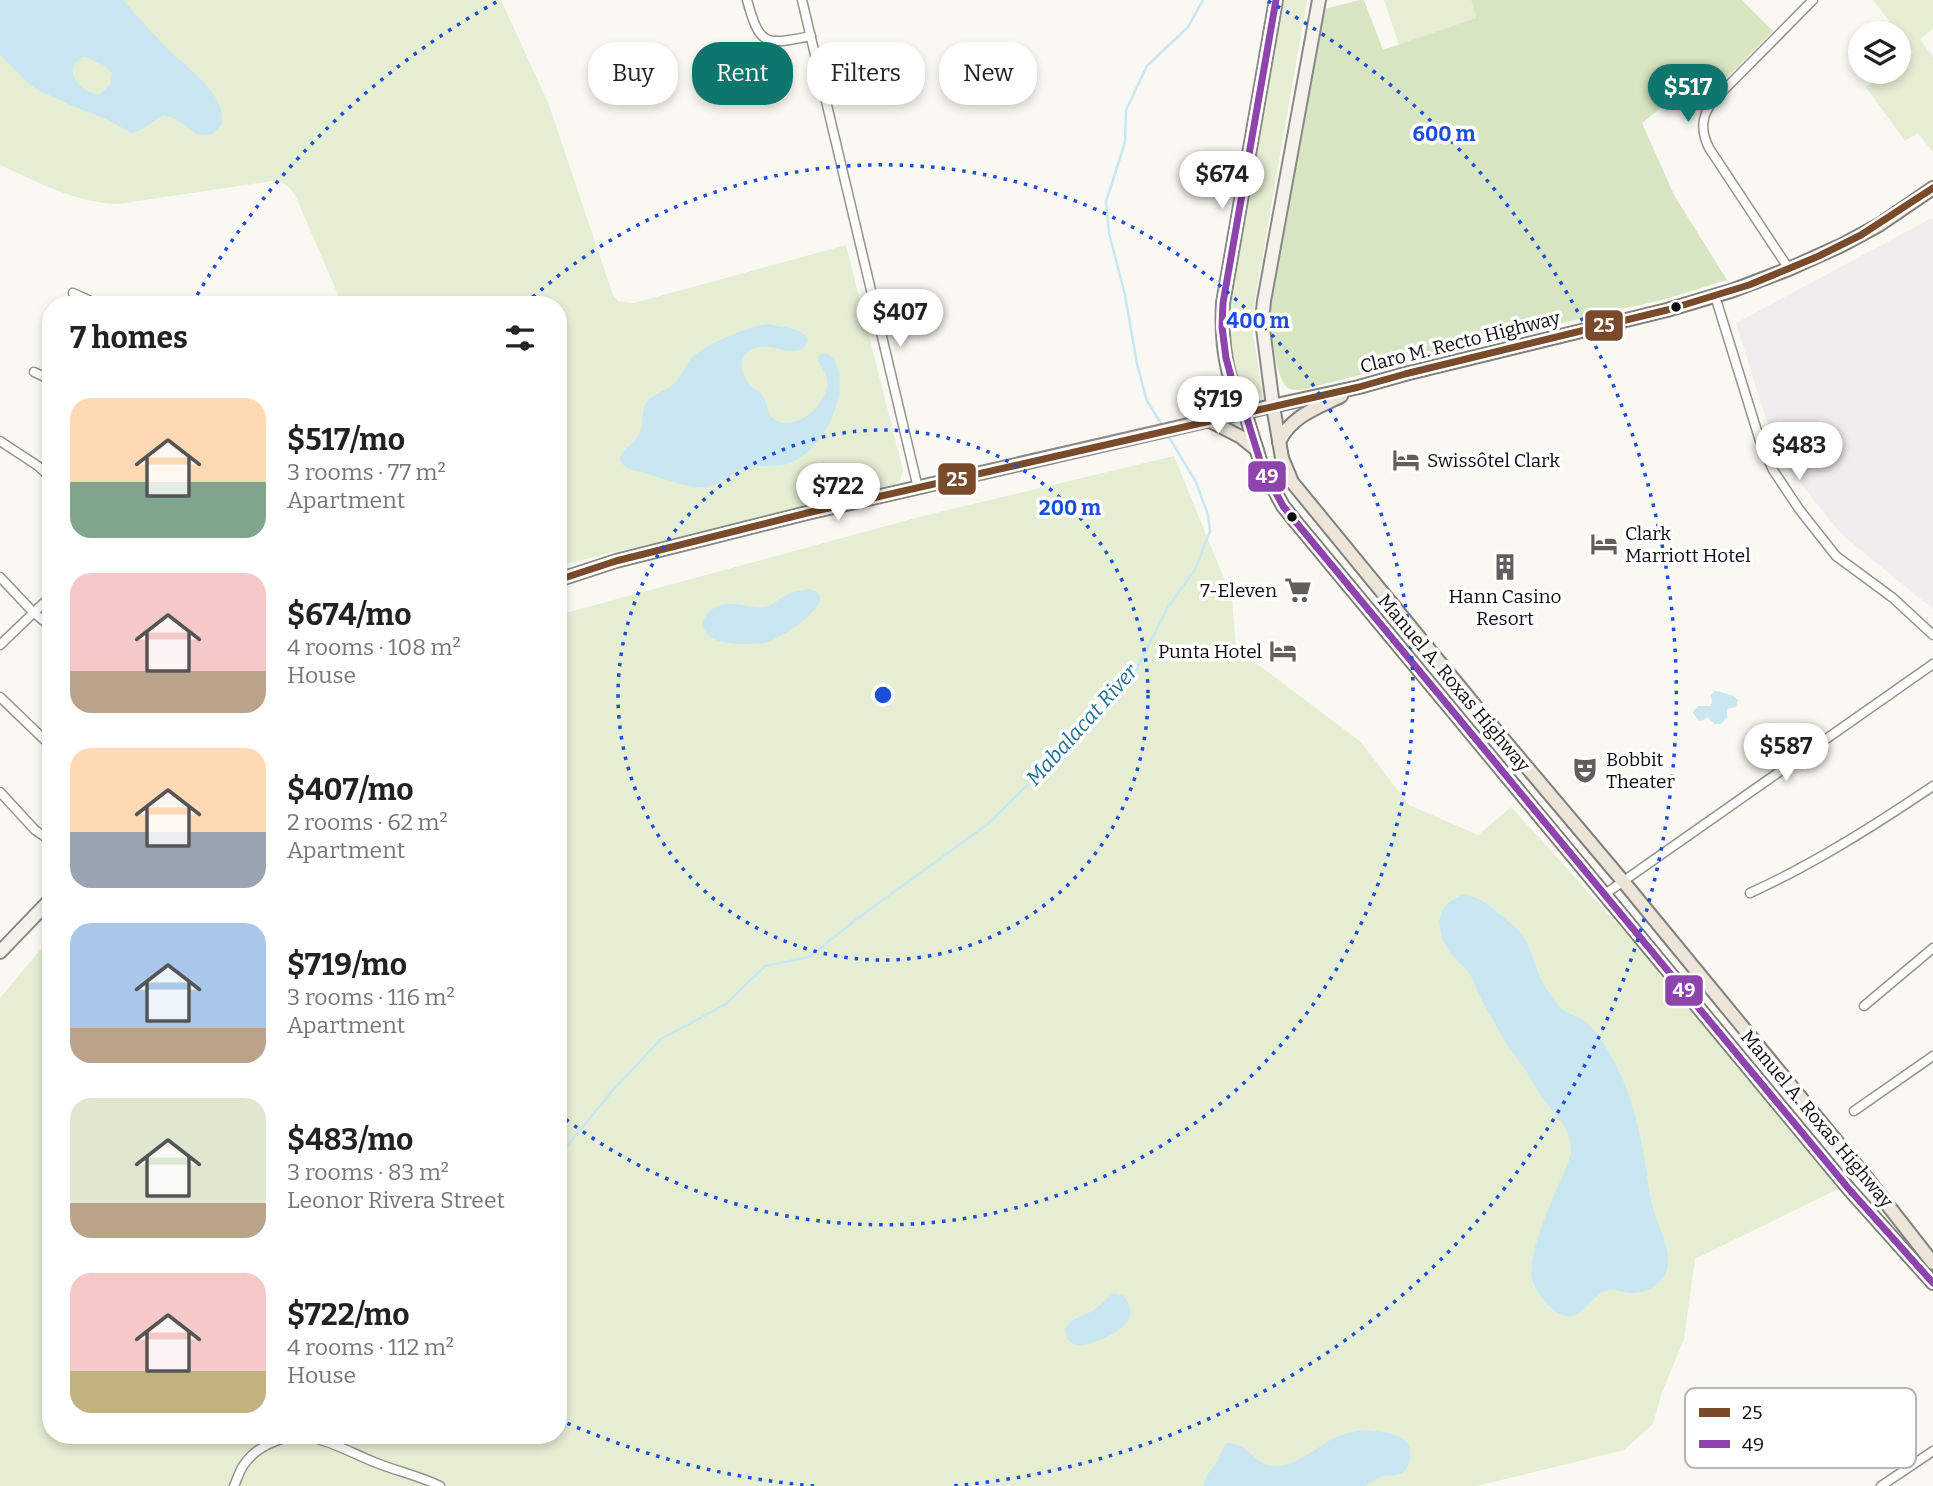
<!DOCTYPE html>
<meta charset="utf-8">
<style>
:root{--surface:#fff;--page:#f6f6f6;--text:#222;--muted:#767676;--accent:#0f766e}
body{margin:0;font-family:Bitter,serif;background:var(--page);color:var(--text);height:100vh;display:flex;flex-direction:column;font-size:26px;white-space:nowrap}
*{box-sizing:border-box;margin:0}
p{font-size:23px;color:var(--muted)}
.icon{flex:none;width:38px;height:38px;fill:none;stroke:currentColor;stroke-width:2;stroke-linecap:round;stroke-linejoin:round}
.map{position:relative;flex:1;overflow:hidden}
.drawer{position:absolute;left:42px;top:296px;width:525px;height:1148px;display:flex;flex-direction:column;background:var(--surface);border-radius:28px;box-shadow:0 4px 10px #0003}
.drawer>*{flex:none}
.top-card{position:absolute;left:588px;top:42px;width:665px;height:63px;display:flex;gap:14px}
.controls{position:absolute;left:1848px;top:21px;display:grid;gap:14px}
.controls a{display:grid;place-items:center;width:63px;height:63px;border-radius:50%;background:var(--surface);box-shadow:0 4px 10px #0003;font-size:35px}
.price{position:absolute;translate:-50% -60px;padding:0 16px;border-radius:24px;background:#fff;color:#222;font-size:23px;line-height:46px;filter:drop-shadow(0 2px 4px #0008)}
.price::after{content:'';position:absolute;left:50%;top:42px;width:21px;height:16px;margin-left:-10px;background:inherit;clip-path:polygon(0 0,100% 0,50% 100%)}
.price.active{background:var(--accent);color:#fff}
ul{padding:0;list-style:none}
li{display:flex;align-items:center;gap:21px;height:175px;padding:0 28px}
li span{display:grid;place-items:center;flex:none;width:196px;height:140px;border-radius:21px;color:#555}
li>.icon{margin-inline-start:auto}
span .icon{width:84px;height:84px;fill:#fffc;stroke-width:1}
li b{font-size:30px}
h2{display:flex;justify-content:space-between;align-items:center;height:84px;padding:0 28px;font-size:30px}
.pill{padding:0 24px;border-radius:28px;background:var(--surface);box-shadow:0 4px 10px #0003;font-size:24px;line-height:63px}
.pill.active{background:var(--accent);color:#fff}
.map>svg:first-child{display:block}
.industrial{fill:#f1ecee}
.green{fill:#e5eed3}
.forest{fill:#d7e5c2}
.water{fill:#cae7f1;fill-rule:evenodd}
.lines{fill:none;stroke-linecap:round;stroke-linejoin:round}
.stream{stroke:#cae7f1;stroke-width:2.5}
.street-casing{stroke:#949390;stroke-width:11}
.secondary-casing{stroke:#8a8987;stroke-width:16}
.primary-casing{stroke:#81807d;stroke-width:16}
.street{stroke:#fefefd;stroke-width:8}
.secondary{stroke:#f4f2ea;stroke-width:12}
.primary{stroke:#ebe5da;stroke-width:12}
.bus-1-casing{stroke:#fff;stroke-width:12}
.bus-2-casing{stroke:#fff;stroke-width:12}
.bus-1{stroke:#7a4b2a;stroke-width:7}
.bus-2{stroke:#8e44ad;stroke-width:7}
.ring{fill:none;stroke:#1d4ed8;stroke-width:3.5;stroke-dasharray:3.5 7}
.bus-dot{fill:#0d0d0d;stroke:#fff;stroke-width:2.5}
.labels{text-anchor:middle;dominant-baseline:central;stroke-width:7;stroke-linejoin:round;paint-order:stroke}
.street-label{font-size:19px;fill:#0d0d0d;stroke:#fff}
.poi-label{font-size:19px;fill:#0d0d0d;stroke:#fff;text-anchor:start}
.water-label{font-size:21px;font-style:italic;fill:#1f6c95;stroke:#fff}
.key{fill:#fff;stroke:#b6b6b6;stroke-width:2}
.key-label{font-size:19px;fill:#0d0d0d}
.centre{fill:#1d4ed8;stroke:#fff;stroke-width:3.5}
.ring-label{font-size:21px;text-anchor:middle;font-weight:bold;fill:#1d4ed8;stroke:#fff;stroke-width:7;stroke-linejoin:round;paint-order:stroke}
.line-badge{stroke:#fff;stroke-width:2.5}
.badge-label{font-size:19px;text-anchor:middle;font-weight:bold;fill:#fff}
</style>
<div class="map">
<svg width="1933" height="1486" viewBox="0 0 1933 1486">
<rect width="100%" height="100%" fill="#faf8f2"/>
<path class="industrial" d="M1932,218l1,2v389l-91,-74 -65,-81 -41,-131z"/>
<g class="green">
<path d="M0,0h501l48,105 64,190 5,6 16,2 212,-58 57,225 -3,11 -15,10 -275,62 -52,13v-262h-216l-46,-107c-6,-10 -12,-16 -24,-16l-154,23c-45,-2 -78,-21 -118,-39z"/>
<path d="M1280,0h27l-53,305 -1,29 9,57 -4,7 -10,2 -5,-5 -12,-41 -5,-42z"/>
<path d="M1384,0h87l5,18 -77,27z"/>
<path d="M1873,0h60v29l-13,10 13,18v95l-15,-19 -13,8 -39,-54 20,-15h13v-9l14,-11z"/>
<path d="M1174,456l58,142 4,50 125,94 48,63 69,30 33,-28 149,164 178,218 -143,70 -11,80 -23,56 -8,29 -29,26 -147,36h-1477v-488l51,-61v498h507v-820l365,-99z"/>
</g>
<path class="forest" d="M1360,0h4l19,50 93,-32 -5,-18h271l31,31 -69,69 -20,-11 -42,34 32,72 53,85 -65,20 -76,17 -281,72c-6,1 -11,2 -17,-1 -12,-8 -17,-56 -19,-71l55,-308z"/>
<g class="water">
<path d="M0,0h123c16,18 32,36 49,53 18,17 54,42 50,70l-8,11 -16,1 -22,-16 -12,-4c-12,5 -19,16 -33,18l-25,-14 -36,-14 -32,-15 -9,-6 -29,-29zM83,57c8,0 13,7 21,8l8,8 -2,12 -10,9c-19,0 -40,-24 -17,-37z"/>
<path d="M768,324c14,4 32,2 40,15l-4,9c-20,10 -37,-11 -56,4 -11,8 -5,26 3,34 4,4 9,6 12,10 5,8 3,18 12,24 22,12 54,-16 52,-39 0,-7 -5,-13 -9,-19v-4l4,-5 8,2c27,29 -6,96 -40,108 -15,6 -32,0 -48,6 -12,5 -26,18 -39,18 -21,1 -52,-14 -74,-18 -22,-12 3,-22 9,-33 7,-9 2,-22 7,-31 4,-10 18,-13 26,-19 10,-7 12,-18 19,-26 12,-15 59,-34 78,-36z"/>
<path d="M809,589c38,7 -30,52 -45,54 -16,2 -61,4 -61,-19 0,-6 4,-11 8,-14 16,-13 36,-1 53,-3 7,-1 13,-7 19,-10 8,-5 17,-7 26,-8z"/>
<path d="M1715,691c5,0 10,3 17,4l6,5 -2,7 -9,2v9l-6,6h-7l-6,-7 -4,3 -5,1 -6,-8 1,-3 4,-4h12l2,-4 -1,-7z"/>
<path d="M1462,895c14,1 22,6 33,15 11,9 22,17 30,29 6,10 8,20 12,30 5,14 12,25 21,36 8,10 18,9 27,16 7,4 12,14 17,20 22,32 34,71 41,109 4,19 5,39 10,58 5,19 19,41 14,61 -4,17 -22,25 -38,24 -7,-1 -14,-4 -21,-3 -20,5 -28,40 -53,21 -10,-8 -18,-18 -22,-29 -9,-25 23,-91 34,-116l4,-12v-10l-4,-12 -6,-11 -20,-25 -16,-27 -16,-21 -25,-43 -14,-31 -19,-20 -9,-15 -3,-17 3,-12 7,-8z"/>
<path d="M1114,1293l10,3c4,6 8,14 6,21 -3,13 -36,27 -48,28 -6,1 -11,-2 -15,-6l-2,-10c7,-13 19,-12 30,-20 8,-5 12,-12 19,-16z"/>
<path d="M1367,1430c18,2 48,4 43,29 -1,6 -4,11 -8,14 -6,3 -11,2 -17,3 -7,1 -13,6 -19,10h-163c3,-14 9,-15 15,-26 3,-7 4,-11 9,-17 19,-2 29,23 48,23 22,-1 37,-15 55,-26 11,-6 24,-9 37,-10z"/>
</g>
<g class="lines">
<g class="stream">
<path d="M1162,425l-15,-24 -10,-37 -12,-69 -16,-62 -3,-31 19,-60 1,-32 21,-44 41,-39 15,-27"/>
<path d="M558,1157l55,-67 48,-51 65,-35 39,-38 44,-9 53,-42 126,-91 84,-83 29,-40 35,-31 32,-63 27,-37 15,-39 -2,-16 -12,-33 -29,-48"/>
</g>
<defs>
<g id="street">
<path d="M747,0c13,47 18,45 64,36"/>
<path d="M802,0l116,488"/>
<path d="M1789,269l-80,-121c-9,-18 -8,-33 5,-48l99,-100"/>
<path d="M73,293l24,11"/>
<path d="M1715,296l46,148 12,26 26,39 37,47 57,42 40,37"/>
<path d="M34,372l17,8"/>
<path d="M0,441l38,25 13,12"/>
<path d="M0,577l33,35 18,15"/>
<path d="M0,645l51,-49"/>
<path d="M0,697l51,49"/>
<path d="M0,792l35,38 16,11"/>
<path d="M1750,893c64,-29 125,-68 183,-107"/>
<path d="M1605,894l328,-230"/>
<path d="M1864,1006l69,-58"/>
<path d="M1854,1111l79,-55"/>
<path d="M234,1486c3,-6 5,-14 9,-20 14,-22 46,-34 71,-28 21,5 40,16 60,24 22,9 46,14 66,24"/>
<path d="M1881,1486l52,-35"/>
</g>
<g id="secondary">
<path d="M1273,406l-11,-85 2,-20 55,-301"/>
<path d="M1210,421l13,-18 8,-24"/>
<path d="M558,580l58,-19 191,-48 438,-101c-19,-31 -24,-72 -22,-109l53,-303"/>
<path d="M0,952l51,-53"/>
</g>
<g id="primary">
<path d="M1933,188l-54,37 -37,20 -53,24 -58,22 -64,19 -262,64 -46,13 -114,25 17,55 21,39 12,15 553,667 85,95"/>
<path d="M1273,406l9,52 10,24 190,232 140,166 243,296 68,87"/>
<path d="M1210,421l31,16 16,13"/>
<path d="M1279,442c12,-26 38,-34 62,-46"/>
</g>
</defs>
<use href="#street" class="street-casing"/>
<use href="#secondary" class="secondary-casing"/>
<use href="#primary" class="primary-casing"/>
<use href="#street" class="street"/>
<use href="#secondary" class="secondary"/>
<use href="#primary" class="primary"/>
<defs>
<path id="bus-1" d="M558,580l58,-19 191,-48 552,-126 46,-13 262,-64 82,-25 70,-29 42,-21 72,-47"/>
<path id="bus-2" d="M1276,0l-53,303 -1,24 4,31 11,41 8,13 17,55 21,39 12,15 553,667 85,95"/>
</defs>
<use href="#bus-1" class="bus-1-casing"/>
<use href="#bus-2" class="bus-2-casing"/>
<use href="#bus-1" class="bus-1"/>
<use href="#bus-2" class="bus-2"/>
</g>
<g class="ring">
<circle cx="883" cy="695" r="265"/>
<path d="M525 304A530 530 0 1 1 560 1115"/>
<path d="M814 1486A794 794 0 0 1 560 1420M192 304A794 794 0 0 1 498 1M1268 1A794 794 0 0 1 952 1486"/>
</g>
<defs>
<symbol id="hotel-bare" viewBox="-9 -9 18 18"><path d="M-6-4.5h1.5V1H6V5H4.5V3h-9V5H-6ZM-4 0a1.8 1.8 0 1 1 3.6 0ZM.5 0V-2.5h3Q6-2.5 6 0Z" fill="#605f5d" stroke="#fff" stroke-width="2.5" paint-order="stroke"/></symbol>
<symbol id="building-bare" viewBox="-9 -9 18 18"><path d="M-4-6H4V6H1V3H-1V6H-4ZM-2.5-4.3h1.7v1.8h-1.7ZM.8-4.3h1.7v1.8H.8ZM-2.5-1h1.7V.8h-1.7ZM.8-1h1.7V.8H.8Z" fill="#605f5d" stroke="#fff" stroke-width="2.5" paint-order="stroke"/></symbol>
<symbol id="supermarket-bare" viewBox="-9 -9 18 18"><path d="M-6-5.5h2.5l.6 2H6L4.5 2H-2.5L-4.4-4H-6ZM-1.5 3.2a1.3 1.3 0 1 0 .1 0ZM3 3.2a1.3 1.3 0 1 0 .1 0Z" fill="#605f5d" stroke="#fff" stroke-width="2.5" paint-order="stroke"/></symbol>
<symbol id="theatre-bare" viewBox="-9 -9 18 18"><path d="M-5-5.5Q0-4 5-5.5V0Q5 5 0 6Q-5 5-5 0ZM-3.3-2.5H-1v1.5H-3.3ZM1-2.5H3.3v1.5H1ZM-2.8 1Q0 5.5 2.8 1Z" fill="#605f5d" stroke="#fff" stroke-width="2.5" paint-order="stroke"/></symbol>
</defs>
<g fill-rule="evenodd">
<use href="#hotel-bare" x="1387" y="441" width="38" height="38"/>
<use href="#hotel-bare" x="1585" y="525" width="38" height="38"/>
<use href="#building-bare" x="1486" y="548" width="38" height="38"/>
<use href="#supermarket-bare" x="1279" y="571" width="38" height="38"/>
<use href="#hotel-bare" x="1264" y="632" width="38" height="38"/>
<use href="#theatre-bare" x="1566" y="751" width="38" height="38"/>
</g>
<g class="bus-dot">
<circle cx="1676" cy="307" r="6"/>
<circle cx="1292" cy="517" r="6"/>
</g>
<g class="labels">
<g class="street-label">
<text transform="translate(1460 342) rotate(-14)">Claro M. Recto Highway</text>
<text transform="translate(1454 683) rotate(50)">Manuel A. Roxas Highway</text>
<text transform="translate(1817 1119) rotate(50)">Manuel A. Roxas Highway</text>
</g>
<g class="poi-label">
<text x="1427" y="460">Swissôtel Clark</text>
<text x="1625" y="533">Clark<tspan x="1625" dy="22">Marriott Hotel</tspan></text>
<text x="1277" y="590" text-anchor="end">7-Eleven</text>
<text x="1505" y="596" text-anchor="middle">Hann Casino<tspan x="1505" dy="22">Resort</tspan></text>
<text x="1262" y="651" text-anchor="end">Punta Hotel</text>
<text x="1606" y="759">Bobbit<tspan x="1606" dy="22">Theater</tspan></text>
</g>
<g class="water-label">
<text transform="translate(1082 725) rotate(-48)">Mabalacat River</text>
</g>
</g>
<rect x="1685" y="1388" width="231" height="80" rx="10" class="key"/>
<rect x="1699" y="1408" width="31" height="9" fill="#7a4b2a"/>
<rect x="1699" y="1440" width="31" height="8" fill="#8e44ad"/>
<g class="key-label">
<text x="1742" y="1419">25</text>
<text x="1742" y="1451">49</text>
</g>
<circle cx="883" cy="695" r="10" class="centre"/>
<g class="ring-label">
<text x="1444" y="141">600 m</text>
<text x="1258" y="328">400 m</text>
<text x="1070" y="515">200 m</text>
</g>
<g class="line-badge">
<rect x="1584" y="309" width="40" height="33" rx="7" fill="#7a4b2a"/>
<rect x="1247" y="460" width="40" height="33" rx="7" fill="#8e44ad"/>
<rect x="937" y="462" width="40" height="34" rx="7" fill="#7a4b2a"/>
<rect x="1664" y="974" width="40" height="33" rx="7" fill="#8e44ad"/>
</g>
<g class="badge-label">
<text x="1604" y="332">25</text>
<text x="1267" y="483">49</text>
<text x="957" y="486">25</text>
<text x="1684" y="997">49</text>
</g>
</svg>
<div class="controls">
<a><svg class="icon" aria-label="layers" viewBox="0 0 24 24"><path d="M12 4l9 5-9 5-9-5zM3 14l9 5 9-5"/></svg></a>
</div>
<b class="price active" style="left:1688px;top:124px">$517</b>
<b class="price" style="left:1222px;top:211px">$674</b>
<b class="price" style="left:900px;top:349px">$407</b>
<b class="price" style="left:1218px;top:436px">$719</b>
<b class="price" style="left:1799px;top:482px">$483</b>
<b class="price" style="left:838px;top:523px">$722</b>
<b class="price" style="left:1786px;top:783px">$587</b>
<div class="top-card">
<a class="pill">Buy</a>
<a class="pill active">Rent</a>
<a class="pill">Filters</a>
<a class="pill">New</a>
</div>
<section class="drawer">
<h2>7 homes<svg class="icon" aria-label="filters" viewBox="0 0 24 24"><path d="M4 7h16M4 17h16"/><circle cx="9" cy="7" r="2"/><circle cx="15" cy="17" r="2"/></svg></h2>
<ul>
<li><span style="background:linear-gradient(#ffd9b3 60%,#7fa58c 0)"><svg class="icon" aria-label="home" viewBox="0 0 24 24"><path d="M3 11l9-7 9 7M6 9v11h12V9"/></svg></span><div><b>$517/mo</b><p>3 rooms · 77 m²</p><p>Apartment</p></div></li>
<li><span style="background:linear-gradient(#f6c9c9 70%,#b9a48a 0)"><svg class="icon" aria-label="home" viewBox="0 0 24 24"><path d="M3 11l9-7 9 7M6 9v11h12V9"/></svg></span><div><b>$674/mo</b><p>4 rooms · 108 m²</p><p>House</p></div></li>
<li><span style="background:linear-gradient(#ffd9b3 60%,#9aa5b1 0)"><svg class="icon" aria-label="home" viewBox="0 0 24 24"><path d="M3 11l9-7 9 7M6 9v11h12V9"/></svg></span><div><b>$407/mo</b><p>2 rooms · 62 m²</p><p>Apartment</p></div></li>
<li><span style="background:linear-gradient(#a9c7e8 75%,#b9a48a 0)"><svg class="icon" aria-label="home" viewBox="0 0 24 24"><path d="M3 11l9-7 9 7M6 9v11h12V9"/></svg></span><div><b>$719/mo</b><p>3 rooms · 116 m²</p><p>Apartment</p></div></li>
<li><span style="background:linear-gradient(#dfe7d0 75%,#b9a48a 0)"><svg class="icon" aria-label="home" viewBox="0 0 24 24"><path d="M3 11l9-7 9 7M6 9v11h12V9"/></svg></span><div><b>$483/mo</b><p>3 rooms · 83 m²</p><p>Leonor Rivera Street</p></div></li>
<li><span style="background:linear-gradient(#f6c9c9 70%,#c2b280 0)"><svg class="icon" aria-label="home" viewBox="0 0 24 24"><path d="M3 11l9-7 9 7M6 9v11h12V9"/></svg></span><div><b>$722/mo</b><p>4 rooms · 112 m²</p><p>House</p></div></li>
</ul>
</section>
</div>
